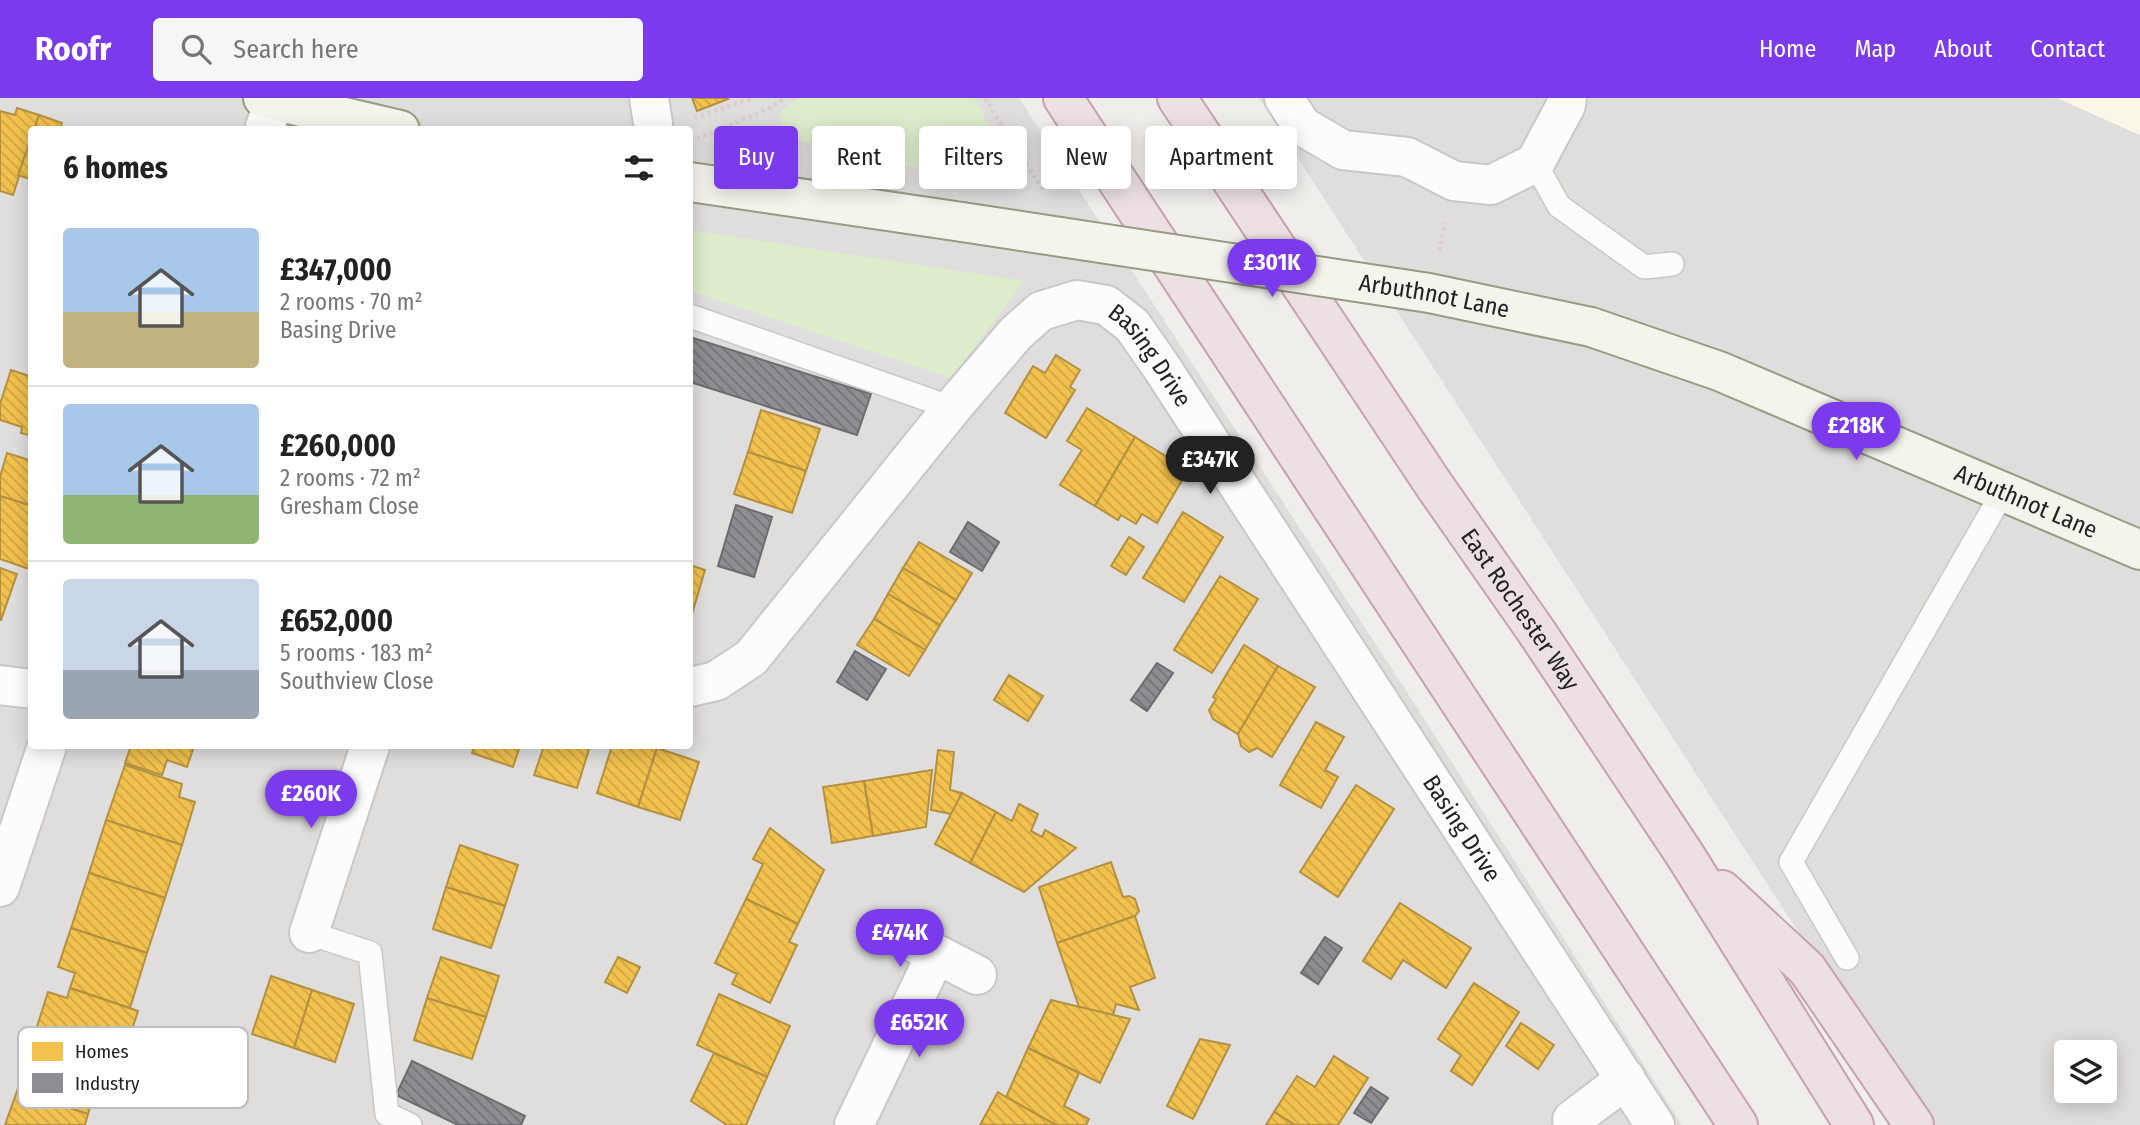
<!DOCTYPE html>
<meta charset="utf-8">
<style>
:root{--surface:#fff;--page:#f6f6f6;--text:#222;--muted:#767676;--line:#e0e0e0;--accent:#7c3aed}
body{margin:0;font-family:"Fira Sans Condensed",sans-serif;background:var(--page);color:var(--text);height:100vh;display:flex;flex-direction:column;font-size:26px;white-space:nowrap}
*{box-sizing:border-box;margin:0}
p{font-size:23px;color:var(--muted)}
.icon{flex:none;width:38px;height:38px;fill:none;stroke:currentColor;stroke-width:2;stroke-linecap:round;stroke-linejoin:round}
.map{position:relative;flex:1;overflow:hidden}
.sheet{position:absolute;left:28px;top:28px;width:665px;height:623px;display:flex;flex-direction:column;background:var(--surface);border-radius:7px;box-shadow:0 4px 18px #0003}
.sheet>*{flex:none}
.guide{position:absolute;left:714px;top:28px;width:665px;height:63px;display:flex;gap:14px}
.controls{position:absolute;left:2054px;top:942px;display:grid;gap:14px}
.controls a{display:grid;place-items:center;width:63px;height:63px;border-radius:7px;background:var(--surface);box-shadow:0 4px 18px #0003;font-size:35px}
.price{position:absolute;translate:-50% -60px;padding:0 16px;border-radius:24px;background:var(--accent);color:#fff;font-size:23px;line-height:46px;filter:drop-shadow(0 2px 4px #0008)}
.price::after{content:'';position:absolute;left:50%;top:42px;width:21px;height:16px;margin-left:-10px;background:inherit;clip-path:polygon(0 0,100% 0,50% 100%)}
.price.selected{background:#222;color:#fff}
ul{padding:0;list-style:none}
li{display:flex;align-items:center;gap:21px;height:175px;padding:0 35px}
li+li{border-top:2px solid var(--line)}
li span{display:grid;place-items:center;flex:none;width:196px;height:140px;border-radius:7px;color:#555}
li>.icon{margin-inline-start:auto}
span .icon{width:84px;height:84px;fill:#fffc;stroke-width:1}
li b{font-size:30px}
h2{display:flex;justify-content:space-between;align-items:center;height:84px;padding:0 35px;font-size:30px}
.chip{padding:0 24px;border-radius:7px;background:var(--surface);box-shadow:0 4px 18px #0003;font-size:24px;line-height:63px}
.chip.selected{background:var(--accent);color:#fff}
header{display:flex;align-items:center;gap:42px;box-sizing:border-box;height:98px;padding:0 35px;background:var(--accent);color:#fff}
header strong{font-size:33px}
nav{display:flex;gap:38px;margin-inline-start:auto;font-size:24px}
.search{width:490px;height:63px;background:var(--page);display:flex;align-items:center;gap:18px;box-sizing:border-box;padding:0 24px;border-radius:7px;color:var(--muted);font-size:26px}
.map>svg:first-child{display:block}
.residential{fill:#dfdedc;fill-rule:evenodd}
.education{fill:#f8f7e8}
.grass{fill:#ddeccb}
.homes{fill:url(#homes-back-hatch);stroke:#b49141;stroke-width:2}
.industry{fill:url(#industry-back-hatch);stroke:#6d6d70;stroke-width:2}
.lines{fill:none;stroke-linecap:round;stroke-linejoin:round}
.lane-casing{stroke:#c9c8c7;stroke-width:26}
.street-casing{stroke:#c9c8c7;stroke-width:42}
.secondary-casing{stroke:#999a82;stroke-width:42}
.highway-casing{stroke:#c5a2ac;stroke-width:42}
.path{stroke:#dccecd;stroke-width:4.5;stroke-dasharray:3.5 3.5;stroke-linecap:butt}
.lane{stroke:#fdfcfc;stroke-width:23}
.street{stroke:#fdfcfc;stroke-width:38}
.secondary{stroke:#f4f4ed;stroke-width:38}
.highway{stroke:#ece0e2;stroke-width:38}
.secondary-bridge-casing{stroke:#999a82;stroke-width:42;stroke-linecap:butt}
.secondary-bridge{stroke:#f4f4ed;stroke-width:38}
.labels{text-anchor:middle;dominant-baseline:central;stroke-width:7;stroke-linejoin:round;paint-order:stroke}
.street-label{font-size:24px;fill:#222;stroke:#fff}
.key{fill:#fff;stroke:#bdbdbd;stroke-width:2}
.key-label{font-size:19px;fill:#222}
</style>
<header>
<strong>Roofr</strong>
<div class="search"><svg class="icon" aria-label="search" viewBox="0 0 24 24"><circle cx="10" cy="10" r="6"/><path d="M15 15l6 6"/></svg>Search here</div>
<nav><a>Home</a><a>Map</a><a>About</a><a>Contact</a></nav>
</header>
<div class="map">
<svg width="2140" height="1027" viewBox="0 0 2140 1027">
<defs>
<pattern id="homes-back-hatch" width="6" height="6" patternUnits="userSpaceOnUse" patternTransform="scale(1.75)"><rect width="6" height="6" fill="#f2c14e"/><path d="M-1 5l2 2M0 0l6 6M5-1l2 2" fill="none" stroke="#cfa644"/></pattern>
<pattern id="industry-back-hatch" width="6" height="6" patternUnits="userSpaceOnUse" patternTransform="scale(1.75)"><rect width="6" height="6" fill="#8d8d92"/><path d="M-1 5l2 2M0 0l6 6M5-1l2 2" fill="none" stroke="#737377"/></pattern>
</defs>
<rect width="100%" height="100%" fill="#f0eeeb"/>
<g class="residential">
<path d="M0,0h1019l399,611 264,416h-1682zM32,32h658v616h-658z"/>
<path d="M1259,0h798l83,37v990h-217zM2067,954h38v38h-38z"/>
</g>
<path class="education" d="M2057,0h83v37z"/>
<g class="grass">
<path d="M799,0h175l38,67 -1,16 -71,-8 -152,-35 -9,-25z"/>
<path d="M690,132l334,51 -73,97 -261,-87z"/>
</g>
<g class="homes">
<path d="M692,0h35l1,1 -31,12z"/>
<path d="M17,10l22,7 -5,15h-2v6l-19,59 -13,-4v-80l15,4z"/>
<path d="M39,17l23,8 -2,7h-26z"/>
<path d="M32,38v44l-14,-5z"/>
<path d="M1056,257l24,15 -10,17 5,3 -29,48 -41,-25 28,-47 12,7z"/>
<path d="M11,272l21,7v59l-11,-3 1,-6 -22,-7v-16z"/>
<path d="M1087,310l48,29 -40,69 -35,-21 22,-35 -15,-9z"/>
<path d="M761,312l59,19 -14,42 -58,-19z"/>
<path d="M1135,339l53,33 -31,53 -15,-9 -6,10 -15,-9 -3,5 -23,-14z"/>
<path d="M748,354l58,19 -14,42 -58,-19z"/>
<path d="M7,355l25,8v45l-32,-10v-19z"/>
<path d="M0,398l32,10v64l-32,-11z"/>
<path d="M1183,414l40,25 -39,65 -41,-24z"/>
<path d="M1129,439l15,10 -18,28 -15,-9z"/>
<path d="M919,444l53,31 -16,27 -53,-32z"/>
<path d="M690,467l15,5 -15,51z"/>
<path d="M0,470l17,6 -16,46h-1z"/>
<path d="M903,470l53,32 -16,25 -52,-31z"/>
<path d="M1220,478l38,23 -46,74 -38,-23z"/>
<path d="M888,496l52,31 -15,25 -51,-31z"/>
<path d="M874,521l51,31 -16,26 -52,-31z"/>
<path d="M1244,547l34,21 -40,68 -25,-15 -4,-9 7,-11 -3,-2z"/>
<path d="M1278,568l37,21 -43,70 -15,-9 -8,4 -8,-6 -3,-12z"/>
<path d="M1009,577l34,21 -15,25 -34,-21z"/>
<path d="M1316,624l28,15 -19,33 13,7 -17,31 -41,-23z"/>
<path d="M131,648h63l-7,21 -20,-7 -5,15 -37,-12z"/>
<path d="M474,648h46l-7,21 -41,-14z"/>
<path d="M544,648h46l-13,42 -43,-13z"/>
<path d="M612,648h36l9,2 -19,59 -41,-14z"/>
<path d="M657,650l42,14 -19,58 -42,-13z"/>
<path d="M938,652l16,2 -4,38 12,3 -10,21 -21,-4z"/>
<path d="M125,667l57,19 -3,13 16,5 -13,43 -76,-25z"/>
<path d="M932,672l-6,57 -53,9 -9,-55z"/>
<path d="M864,683l9,55 -41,7 -9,-56z"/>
<path d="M1356,687l38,24 -56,88 -38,-25z"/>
<path d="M962,695l34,19 -26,51 -35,-19z"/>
<path d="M1019,706l19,10 -7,17 11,6 3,-7 31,18 -52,44 -54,-29 26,-51 16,9z"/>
<path d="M106,722l76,25 -17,53 -76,-25z"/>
<path d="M770,730l54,42 -26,54 -52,-25 17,-35 -10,-5z"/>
<path d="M460,747l58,20 -13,41 -59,-19z"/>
<path d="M1111,764l12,35 6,-1 6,3 4,12 -4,5 -78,27 -18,-56z"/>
<path d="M89,775l76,25 -18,55 -76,-25z"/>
<path d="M446,789l59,19 -14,42 -58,-19z"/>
<path d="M746,801l52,25 -9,18 8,3 -27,58 -38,-19 5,-10 -22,-11z"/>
<path d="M1400,805l71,45 -25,40 -43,-28 -12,19 -28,-18z"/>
<path d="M1135,818l20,62 -25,9 9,23 -23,-6 -3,11 -34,-8 -22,-64z"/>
<path d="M71,830l76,25 -17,55 -60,-20 5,-15 -17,-6z"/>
<path d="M441,859l58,19 -13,41 -59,-19z"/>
<path d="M618,859l22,10 -13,26 -22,-11z"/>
<path d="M271,878l41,14 -18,58 -42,-14z"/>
<path d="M1474,885l45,29 -47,73 -21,-14 10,-16 -23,-16z"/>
<path d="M70,890l68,23 -10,31 -8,-2 -8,25 -79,-26 15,-47 19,6z"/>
<path d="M312,892l42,14 -19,58 -41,-14z"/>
<path d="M719,896l71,32 -23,51 -70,-32z"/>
<path d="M427,900l59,19 -14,42 -58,-19z"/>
<path d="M1051,902l79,19 -30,64 -72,-35z"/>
<path d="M1521,925l33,22 -16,24 -32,-23z"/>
<path d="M33,941l71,23 -16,52 -71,-23z"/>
<path d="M1200,941l30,6 -37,74 -26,-13z"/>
<path d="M1028,950l51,25 -15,33 25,13 -3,6h-30l-50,-28z"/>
<path d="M714,955l53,24 -21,48h-19l-36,-24z"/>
<path d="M1334,958l34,22 -30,47h-43l-21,-13 23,-36 18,11z"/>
<path d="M17,993l71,23 -3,11h-80z"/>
<path d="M998,994l8,5 50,28h-76z"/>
<path d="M1274,1014l21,13h-29z"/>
</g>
<g class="industry">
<path d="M690,239l181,57 -14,41 -167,-53z"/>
<path d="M736,407l36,12 -18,60 -36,-11z"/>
<path d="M968,424l31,20 -17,29 -32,-19z"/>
<path d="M855,553l31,18 -19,31 -30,-18z"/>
<path d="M1157,565l16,10 -26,38 -16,-11z"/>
<path d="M1325,839l17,11 -24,36 -17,-11z"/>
<path d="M412,963l113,55 -4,9h-63l-62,-30z"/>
<path d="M1371,989l17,11 -17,25 -17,-10z"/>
</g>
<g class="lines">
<defs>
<g id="lane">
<path d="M1535,65l24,43 85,61 28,-3"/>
<path d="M690,218l262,92"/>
<path d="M309,835l61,20 17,161 23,11"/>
<path d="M1847,860l-56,-96 212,-370"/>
</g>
<g id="street">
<path d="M649,0l4,25"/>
<path d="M1284,0l18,28 41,24 64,7 47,24 37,4 44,-22 31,-58 1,-7"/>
<path d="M264,32l10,-29"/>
<path d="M0,587l32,4"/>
<path id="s1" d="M690,589l26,-6 35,-23 201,-250 64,-75 25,-22 36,-11 29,5 26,20 28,40 495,760"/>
<path d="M0,789l47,-141"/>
<path d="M891,833l45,23"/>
<path d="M309,835l61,-187"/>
<path d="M1572,1022l54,-41"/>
<path d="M854,1027l82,-171 41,21"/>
</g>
<g id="secondary">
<path d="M263,0l137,32"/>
<path d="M690,84l272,40"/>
<path id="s2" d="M1591,229l128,44 421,179"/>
</g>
<g id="highway">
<path d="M1063,0l675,1027"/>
<path id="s3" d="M1177,0l257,387 102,146 149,224 169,270"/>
<path d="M1722,792l85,79 107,156"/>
</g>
</defs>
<use href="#lane" class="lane-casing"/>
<use href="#street" class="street-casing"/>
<use href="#secondary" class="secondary-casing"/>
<use href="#highway" class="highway-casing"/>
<g class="path">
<path d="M985,0l59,94"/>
<path d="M694,20l59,-20"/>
<path d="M697,41l73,-31 15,-10"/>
<path d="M1439,153l6,-29"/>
</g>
<use href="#lane" class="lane"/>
<use href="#street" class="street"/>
<use href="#secondary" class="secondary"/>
<use href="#highway" class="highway"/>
<defs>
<g id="secondary-bridge">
<path id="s4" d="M962,124l467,71 162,34"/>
</g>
</defs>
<use href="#secondary-bridge" class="secondary-bridge-casing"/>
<use href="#secondary-bridge" class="secondary-bridge"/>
</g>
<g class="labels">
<g class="street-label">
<text stroke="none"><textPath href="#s4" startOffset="478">Arbuthnot Lane</textPath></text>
<text stroke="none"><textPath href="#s1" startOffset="656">Basing Drive</textPath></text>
<text stroke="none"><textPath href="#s2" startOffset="469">Arbuthnot Lane</textPath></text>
<text stroke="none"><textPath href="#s3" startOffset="616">East Rochester Way</textPath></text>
<text stroke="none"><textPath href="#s1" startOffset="1223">Basing Drive</textPath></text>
</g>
</g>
<rect x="18" y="929" width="230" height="81" rx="10" class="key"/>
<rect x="32" y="944" width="31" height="19" fill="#f2c14e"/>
<rect x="32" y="975" width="31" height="20" fill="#8d8d92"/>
<g class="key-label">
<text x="75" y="960">Homes</text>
<text x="75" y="992">Industry</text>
</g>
</svg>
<div class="controls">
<a><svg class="icon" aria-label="layers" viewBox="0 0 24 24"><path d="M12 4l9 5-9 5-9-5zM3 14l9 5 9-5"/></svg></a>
</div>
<b class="price" style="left:1272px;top:201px">£301K</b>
<b class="price" style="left:1856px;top:364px">£218K</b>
<b class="price selected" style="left:1210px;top:398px">£347K</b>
<b class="price" style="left:311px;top:732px">£260K</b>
<b class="price" style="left:900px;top:871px">£474K</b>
<b class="price" style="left:919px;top:961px">£652K</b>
<div class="guide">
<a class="chip selected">Buy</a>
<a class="chip">Rent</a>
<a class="chip">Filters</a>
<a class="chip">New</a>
<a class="chip">Apartment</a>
</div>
<section class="sheet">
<h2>6 homes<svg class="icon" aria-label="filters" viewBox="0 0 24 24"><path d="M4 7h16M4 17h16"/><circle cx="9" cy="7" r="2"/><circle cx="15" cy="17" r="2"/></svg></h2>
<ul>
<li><span style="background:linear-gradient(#a9c7e8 60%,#c2b280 0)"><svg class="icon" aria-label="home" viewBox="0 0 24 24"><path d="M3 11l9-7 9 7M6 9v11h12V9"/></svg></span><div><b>£347,000</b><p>2 rooms · 70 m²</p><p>Basing Drive</p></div></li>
<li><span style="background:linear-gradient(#a9c7e8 65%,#8fb573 0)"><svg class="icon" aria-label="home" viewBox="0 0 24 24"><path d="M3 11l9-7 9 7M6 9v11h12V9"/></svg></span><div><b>£260,000</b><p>2 rooms · 72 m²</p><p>Gresham Close</p></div></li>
<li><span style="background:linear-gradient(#c9d6e8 65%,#9aa5b1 0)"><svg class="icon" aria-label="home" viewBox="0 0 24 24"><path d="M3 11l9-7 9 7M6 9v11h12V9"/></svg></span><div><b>£652,000</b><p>5 rooms · 183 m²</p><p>Southview Close</p></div></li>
</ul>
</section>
</div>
